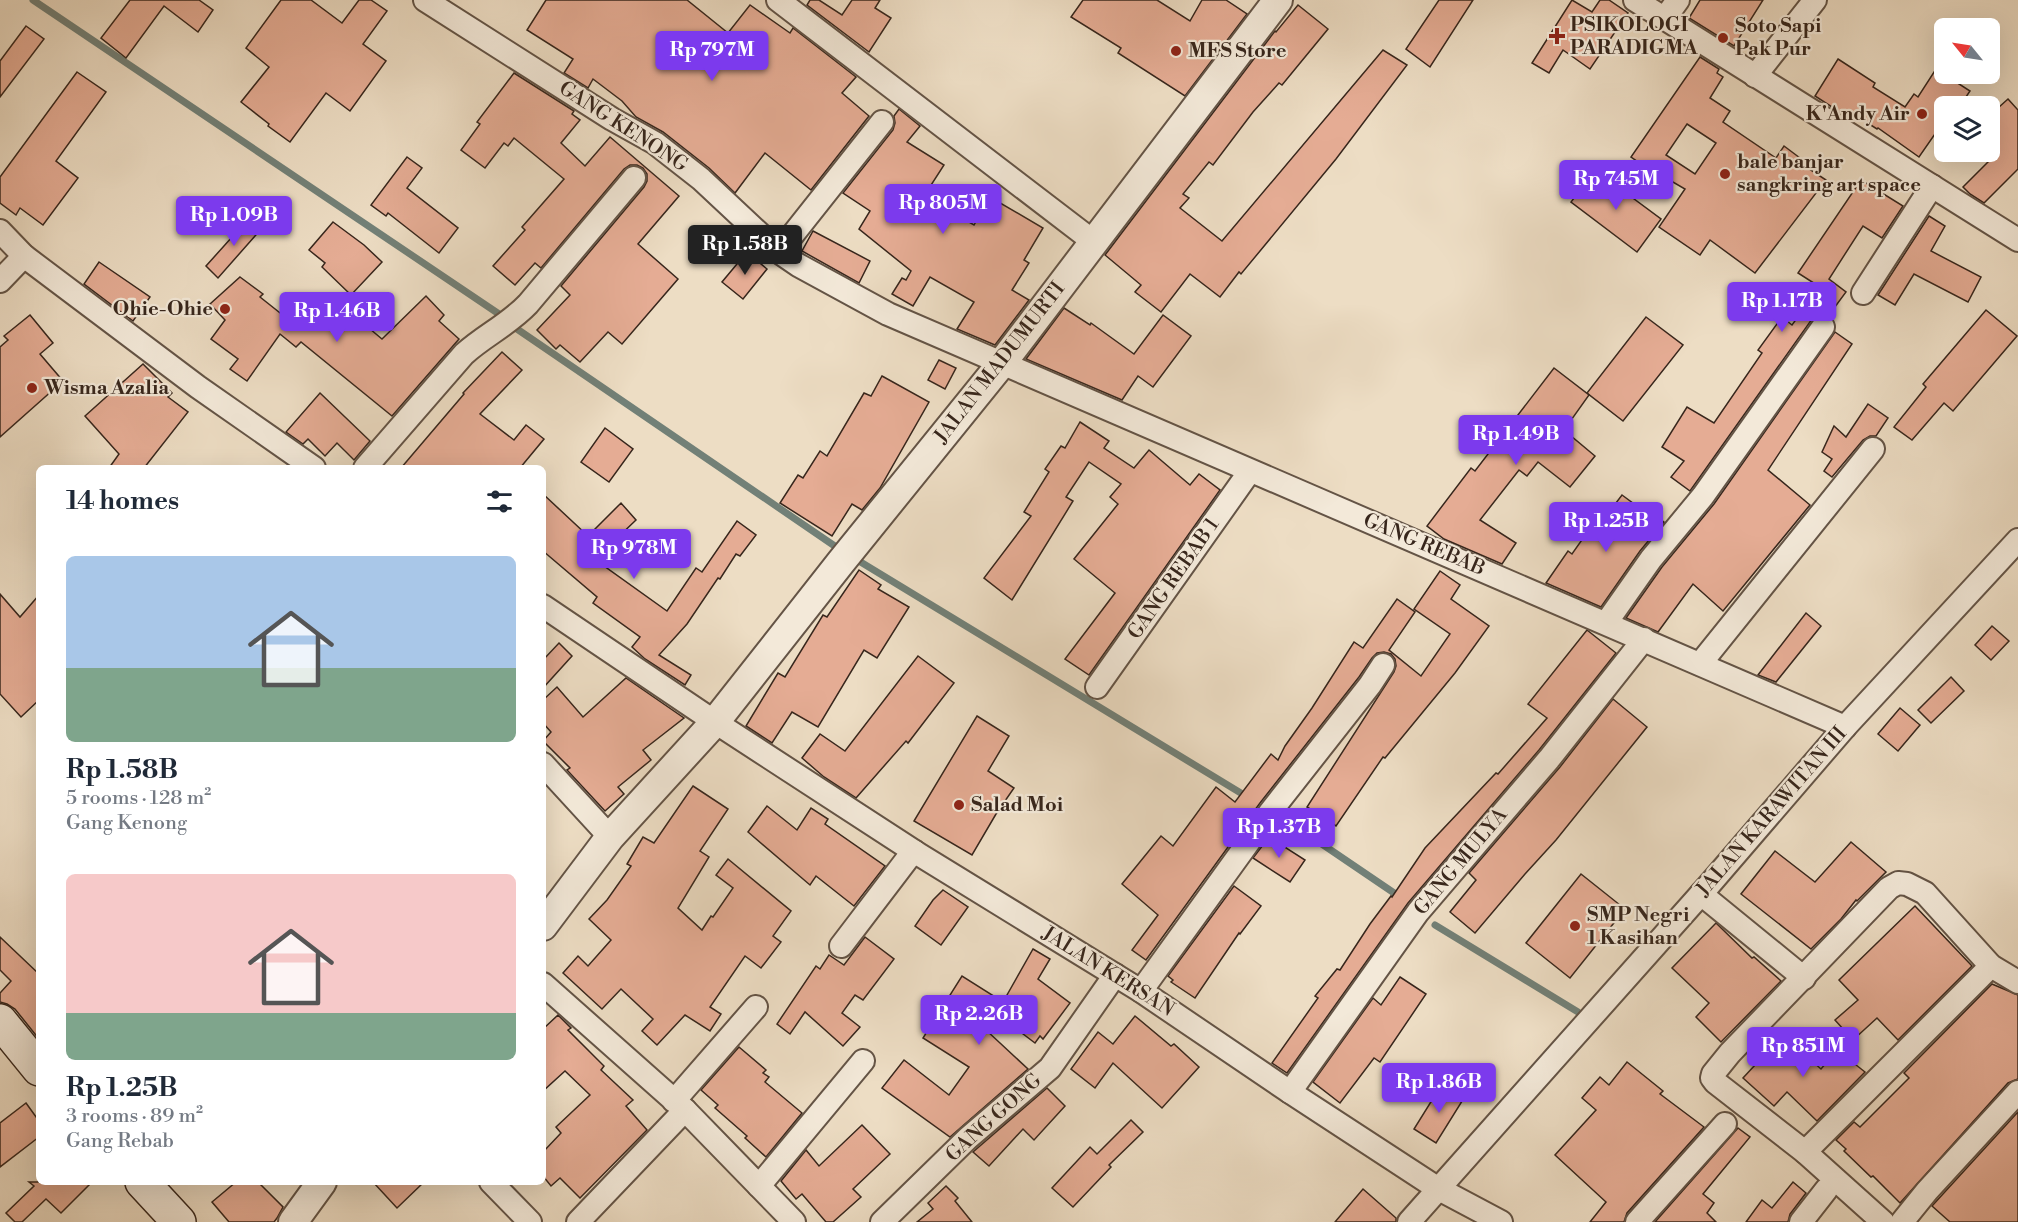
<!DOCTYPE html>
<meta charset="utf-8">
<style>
:root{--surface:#fff;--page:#f6f6f7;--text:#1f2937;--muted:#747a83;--accent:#7c3aed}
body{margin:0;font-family:"Libre Bodoni",serif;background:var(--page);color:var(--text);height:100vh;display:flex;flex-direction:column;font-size:22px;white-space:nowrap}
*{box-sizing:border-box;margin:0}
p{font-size:20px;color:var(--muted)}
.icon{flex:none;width:33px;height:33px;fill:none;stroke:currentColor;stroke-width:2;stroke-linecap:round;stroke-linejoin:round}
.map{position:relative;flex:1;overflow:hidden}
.sheet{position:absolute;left:36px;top:465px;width:510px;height:720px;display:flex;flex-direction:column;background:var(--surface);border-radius:9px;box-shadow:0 6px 24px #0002}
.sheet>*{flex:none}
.needle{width:39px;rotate:300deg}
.controls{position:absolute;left:1934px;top:18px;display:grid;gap:12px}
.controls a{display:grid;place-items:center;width:66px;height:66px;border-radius:9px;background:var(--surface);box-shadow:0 6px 24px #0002;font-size:30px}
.price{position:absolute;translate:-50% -51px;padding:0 14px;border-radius:6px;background:var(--accent);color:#fff;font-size:20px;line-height:39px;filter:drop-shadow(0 2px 3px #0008)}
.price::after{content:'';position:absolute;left:50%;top:36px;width:18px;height:14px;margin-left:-9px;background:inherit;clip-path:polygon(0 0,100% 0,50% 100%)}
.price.active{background:#222;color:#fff}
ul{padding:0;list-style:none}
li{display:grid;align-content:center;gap:12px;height:318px;padding:0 30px}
li span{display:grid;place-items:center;height:186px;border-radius:9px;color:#555}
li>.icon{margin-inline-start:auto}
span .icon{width:108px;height:108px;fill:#fffc;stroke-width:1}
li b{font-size:26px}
h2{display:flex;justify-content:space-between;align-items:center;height:72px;padding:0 30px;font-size:26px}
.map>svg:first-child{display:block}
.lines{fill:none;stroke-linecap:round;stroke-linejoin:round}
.stream{stroke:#728077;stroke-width:7}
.building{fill:#e5ac94;stroke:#37261c;stroke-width:1.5;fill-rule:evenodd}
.minor-casing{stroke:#645446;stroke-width:26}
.tertiary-casing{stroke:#645446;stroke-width:32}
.secondary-casing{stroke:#37261c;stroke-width:36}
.minor{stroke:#f3e9d9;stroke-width:22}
.tertiary{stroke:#f3e9d9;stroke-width:28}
.secondary{stroke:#f3e9d9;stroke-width:33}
.poi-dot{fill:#8f2418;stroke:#f3e9d9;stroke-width:2}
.labels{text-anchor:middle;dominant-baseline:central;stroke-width:4.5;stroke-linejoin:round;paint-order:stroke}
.poi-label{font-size:20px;font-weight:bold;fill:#37261c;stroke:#f3e9d9;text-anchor:start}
.street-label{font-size:20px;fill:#37261c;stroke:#f3e9d9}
</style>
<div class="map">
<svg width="2018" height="1222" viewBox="0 0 2018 1222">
<rect width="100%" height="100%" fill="#edddc4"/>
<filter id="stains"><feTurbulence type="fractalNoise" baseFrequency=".00333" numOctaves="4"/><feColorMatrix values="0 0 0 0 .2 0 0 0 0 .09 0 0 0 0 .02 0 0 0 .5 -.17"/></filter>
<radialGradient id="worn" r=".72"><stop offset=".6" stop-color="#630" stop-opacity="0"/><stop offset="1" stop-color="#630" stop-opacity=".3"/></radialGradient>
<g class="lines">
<g class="stream">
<path d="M33,0l466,314"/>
<path d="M517,329l325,222"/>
<path d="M854,558l395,240"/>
<path d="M1285,819l115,78"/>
<path d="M1435,925l143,87"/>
</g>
</g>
<g class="building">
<path d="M130,0h69l14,10 -15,22 -34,-26 -38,52 -25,-20z"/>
<path d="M281,0h30l31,23 17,-23h12l16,11 -24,33 23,17 -36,50 -24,-18 -36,49 -22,-16 1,-2 -28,-22 28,-35 -23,-19z"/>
<path d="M546,0h141l41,33 22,-28 40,28 3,-5 63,49 -14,16 27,23 -58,74 -46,-37 -30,40 -26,-25 -46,-36 -27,-15 -14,-16 -29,-22 -5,9 -24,-15 9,-14 -46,-29z"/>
<path d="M810,0h9l23,15 10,-15h28l-5,8 16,10 -22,34 -62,-47z"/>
<path d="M1083,0h74l33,21 12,-21h24l21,14 -62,82 -67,-43 3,-5 -50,-31z"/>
<path d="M1439,0h34l-43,67 -24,-18z"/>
<path d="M1572,0l20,12 8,-12h9l19,13 -38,56 -27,-19 -14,23 -17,-10z"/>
<path d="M1700,0h63l-29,46 -45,-28z"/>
<path d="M1298,5l30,24 -46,56 -3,-2 -26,29 -40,53 -4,-3 -26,32 6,4 -9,10 42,33 161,-191 24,15 -71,94 -95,115 -2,-2 -19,25 -30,-23 -29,38 -26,-20 6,-7 -36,-30 170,-224 1,1z"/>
<path d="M26,26l18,13 -44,58v-36z"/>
<path d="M1700,57l19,12 -2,4 6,4 -13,21 20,13 -7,11 53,36 8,-12 16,12 -3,3 29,19 -71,93 -45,-33 -10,15 -41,-28 26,-38 -31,-18 -1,1 -22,-15zM1687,124l29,19 -21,31 -29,-19z"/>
<path d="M1838,59l37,24 -2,4 32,20 9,-13 4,3 18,-28 34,22 -10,15h-16v15l-25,36 -41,-29 -1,1 -22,-14 -3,5 -37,-24z"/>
<path d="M77,72l29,20 -50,69 22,17 -35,47 -23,-17 -4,7 -16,-12v-26z"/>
<path d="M514,73l60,38 -2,3 8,6 -19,23 24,23 25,-29 69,59 -41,48 40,35 -56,65 -14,-12 -28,30 -20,-17 -4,4 -19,-19 33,-35 -9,-9 83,-99 3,-6v-7l-4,-6 -6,-3h-7l-6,4 -83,99 -6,-5 -20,22 -22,-19 32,-36 -3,-3 42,-48 -50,-41 -6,8 -4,-3 -19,25 -24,-18 19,-26 -3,-2z"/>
<path d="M2008,99l10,11v59l-34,34 -14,-9 -7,-7 26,-26v-45z"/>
<path d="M899,109l21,17 -13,16 37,23 -20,31 50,29 16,-28 53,31 -19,32 5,3 -17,27 17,10 -34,45 -38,-16 17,-27 -44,-25 -17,29 -21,-12 10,-16 4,2 5,-9 -52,-42 11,-18 -27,-18 50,-63 2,-7 -1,-7z"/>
<path d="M407,157l15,11 -15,20 51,40 -19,25 -51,-40 -2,3 -15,-11z"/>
<path d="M1595,170l66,49 -24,33 -66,-50z"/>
<path d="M1861,180l42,26 -21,32 -19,-12 -34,53 17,13 -17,23h-11l-6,4 -122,172 -19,-14 13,-16 -22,-14 25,-40 27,16 48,-70 -4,-3 24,-33 10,8 28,-38 -22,-14z"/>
<path d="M1929,216l16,10 -14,25 50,26 -13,25 -54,-28 -19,31 -17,-10z"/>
<path d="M250,217l12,11 -44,50 -12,-12z"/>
<path d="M333,222l31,23 18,17 -31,33 -29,-28 3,-4 -16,-13z"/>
<path d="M813,231l57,30 -11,22 -57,-32z"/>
<path d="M747,252l20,17 -24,30 -21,-17z"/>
<path d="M99,262l51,35 -17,24 -49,-37z"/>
<path d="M240,277l23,17 -3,3 29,23 16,-18 32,27 14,-16 31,26 44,-43 18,19 -5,6 20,18 -67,77 -91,-74 -5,5 -16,-13 -33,47 -17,-12 8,-10 -27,-20 14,-19 -15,-16z"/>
<path d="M1064,308l26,17 1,-2 43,31 29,-39 28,21 -38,51 -15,-11 -16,24 -96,-41z"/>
<path d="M1986,310l31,26 -64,75 -9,-8 -32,37 -18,-13 32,-40 -3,-3z"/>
<path d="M30,315l23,28 -13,11 23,27 -63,56v-90l8,-7 -4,-4z"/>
<path d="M1646,317l37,28 -60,76 -36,-28z"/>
<path d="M1835,332l17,12 -84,126 42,35 -87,106 -30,-27 -35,48 -32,-14 36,-51 52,-63z"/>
<path d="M502,352l20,18 -42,44 34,26 12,-15 18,14 -24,29h-119l63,-74 -1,-1z"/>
<path d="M939,360l17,8 -11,21 -17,-9z"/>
<path d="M143,364l29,29 -4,4 20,15 -44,56h-35l10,-14 -34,-38z"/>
<path d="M1554,368l35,27 -25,35 31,26 -25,31 -32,-25 -11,14 -8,-6 -39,50 36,23 -14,21 -58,-25 -17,-13 44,-58 4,3z"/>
<path d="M882,376l47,26 -49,86 -18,22 -10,-6 -20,32 -52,-33 18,-28 5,3 17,-27 7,5 37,-63 7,3z"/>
<path d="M320,393l50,48 -16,19 -17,-17 -12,13 -17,-17 -5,5 -17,-12z"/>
<path d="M1868,404l20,14 -12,18h-6l-7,4 -31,37 -8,-6 8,-12 -10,-7 12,-26 12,11z"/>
<path d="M1080,422l29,19 -5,7 30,20 15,-18 41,35 9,-11 21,16 -131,185 -24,-16 50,-66 -41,-34 44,-55 -8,-7 11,-13 -32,-22 -23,35 7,4 -61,99 -28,-22 47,-62 -7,-4 25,-40 -4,-3 16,-23 4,2z"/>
<path d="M605,428l28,21 -24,33 -28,-20z"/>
<path d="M543,494l45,42 33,-33 15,17 -25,24 3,3 -14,16 67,48 29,-43 6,4 35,-51 19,14 -16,21 -4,-2 -16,25 -2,-1 -31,46 -28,31 32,20 -6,10 -40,-26 -13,-12 8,-10 -47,-34 4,-6 -54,-46z"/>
<path d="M1622,495l23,17 2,-3 17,13 -24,29 -39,56 -55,-24 22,-32 4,3 26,-37 5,3z"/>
<path d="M859,570l22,15 -3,4 31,18 -32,51 -13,-8 -46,77 -26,-15 -20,31 -26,-17 32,-53 7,4 38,-62 4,2z"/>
<path d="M1440,571l20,14 -9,14 38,27 -34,47 -70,85 -2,-1 -47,69 -29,-19 87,-135 2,-6 -1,-7 -4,-5 -7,-2 -7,1 -5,5 -13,19 -99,126 -114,157 -14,-10 26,-35 -36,-31 39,-48 12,10 43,-59 19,15 36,-48 7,6 7,-14 27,-38 42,-66 9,6 34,-49 18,13 -26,38 32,26 29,-42 -36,-25z"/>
<path d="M0,594l20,23 19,-22v105l-18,17 -21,-23z"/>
<path d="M1806,613l15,13 -45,56 -18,-7z"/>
<path d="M1992,626l17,15 -18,19 -16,-15z"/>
<path d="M1587,630l29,23 -77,97 -131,153 -121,170 -15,-10 46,-65 -3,-2 22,-27 3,1 30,-46 21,-28 1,1 33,-49 71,-75 2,1 49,-56 -19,-14z"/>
<path d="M559,643l13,13 -29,32v-28z"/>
<path d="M918,656l36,27 -46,60 -2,-2 -50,57 -32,-21 -22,-19 18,-24 25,17z"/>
<path d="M1951,677l13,14 -33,32 -13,-13z"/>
<path d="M626,678l58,40 -41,32 8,10 -33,27 6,7 -19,17 -38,-41 3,-2 -27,-27 8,-9 -8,-9v-23l14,-13 26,30z"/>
<path d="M1613,699l34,28 -91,113 -31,34 -50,59 -25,-21 26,-32 -7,-7 91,-106z"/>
<path d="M1900,708l20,17 -22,26 -20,-17z"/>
<path d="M977,716l32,20 -21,35 26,17 -18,26 -24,41 -58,-34z"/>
<path d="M693,786l35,23 -28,42 9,6 -31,51 24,22 9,-14 2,1 20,-29 -17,-13 12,-16 63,52 -18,25 8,6 -20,26 -16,-12 -35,51 11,7 -11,17 -25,-16 -28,30 -15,-14 11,-12 -32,-30 -19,20 -39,-36 15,-17 10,10 23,-26 -22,-21 18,-19 24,-34 -4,-2 16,-27 11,6z"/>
<path d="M767,806l30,24 14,-22 17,11 -3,5 60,42 -31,40 -38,-30 -6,9 -62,-53z"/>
<path d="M1269,837l36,23 -15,22 -37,-24z"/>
<path d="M1851,842l35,30 -29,29 -1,-1 -15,19 -30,30 -70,-55 34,-43 40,31z"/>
<path d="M1581,874l44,35 -55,69 -44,-35z"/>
<path d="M1234,886l27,20 -21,28 -1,-1 -44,65 -24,-16 2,-2 -5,-4z"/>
<path d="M943,890l25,17 -27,38 -26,-19 18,-26z"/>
<path d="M1915,906l57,60 -74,74 -21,-22 -24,22 -18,-20 23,-20 -19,-20z"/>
<path d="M1716,923l36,35 2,-1 27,24 -60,61 -25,-25 13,-14 -37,-35z"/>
<path d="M0,937l39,37v65l-24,-30 -8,-5 -7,-2v-9l11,-12 -11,-11z"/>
<path d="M865,937l29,22 -31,41 -8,-5 -13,18 18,14 -17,19 -38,-34 -15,22 -13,-10 39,-58 4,3 9,-14 15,10z"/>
<path d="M1033,949l17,10 -12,20 32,24 -27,36 -3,-3 -5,7 -37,-28 -12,15 42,39 -78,68 -68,-49 22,-28 45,35 20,-28 -46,-29 39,-62 41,26z"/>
<path d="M1400,977l26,17 -46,68 -6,-4 -34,45 -27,-21 60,-84 8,7z"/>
<path d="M1992,984l26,11v84l-10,4 -108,120 -27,-27 -2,1 -27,-26 2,-2 -10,-9 18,-18 6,5 49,-49 -5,-5z"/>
<path d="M558,1015l13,13 -3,2 36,36 -3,4 32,30 -7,6 21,24 -67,68 -20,-20 -9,8 -8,-10v-24l18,-19 -5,-6 34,-32 -25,-24 -22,20v-62z"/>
<path d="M1135,1016l36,30 3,-2 25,23 -37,41 -49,-45 -18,25 -24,-19 27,-37 15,12z"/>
<path d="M1783,1035l38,34 16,-19 28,22 -48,49 -30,-29 -13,14 -31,-28z"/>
<path d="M739,1047l27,23 -3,3 6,4 -4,5 37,31 -36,44 -21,-19 2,-2 -32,-28 3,-3 -17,-15z"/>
<path d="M1627,1062l36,29 -3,3 44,33 -77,86 -3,9h-34l16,-20 -51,-47 41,-45 -14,-12 18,-21 9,8z"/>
<path d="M1442,1084l22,14 -28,45 -22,-14z"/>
<path d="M1047,1088l18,18 -31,34 -11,-11 -34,37 -16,-14z"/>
<path d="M26,1103l13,18v16l-39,30v-44z"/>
<path d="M2018,1112v110h-68l-18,-16z"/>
<path d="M1131,1120l12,12 -34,33 2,2 -38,40 -21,-19 38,-41 7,7z"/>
<path d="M862,1125l28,29 -37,35 8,8 -28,25h-7l-24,-28 -6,5 -15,-18 25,-31 13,16z"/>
<path d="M1738,1128l12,9 -47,57 11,9 -7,10 9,9h-61z"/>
<path d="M29,1182h63l-31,31 -15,-14 -24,23h-7l-9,-9 28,-27z"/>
<path d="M236,1182h22l25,25 -6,11 -3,4h-45l-17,-20z"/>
<path d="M373,1182h51l-27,26z"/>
<path d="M1793,1182l13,11 -16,21 -2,8h-42l16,-22 10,8z"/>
<path d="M946,1186l12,12 -3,3 17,21h-55l16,-13 -5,-6z"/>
<path d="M1363,1189l33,29v4h-61z"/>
</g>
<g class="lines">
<defs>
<g id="minor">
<path d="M425,0l187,119 43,24 46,36 78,73 19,13 90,49 957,413"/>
<path d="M778,0l316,242"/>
<path d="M1635,0l383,240"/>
<path d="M1665,18l13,-18"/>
<path d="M1755,76l60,-76"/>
<path d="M0,231l24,25 174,131 116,81"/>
<path d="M779,252l103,-130"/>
<path d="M0,281l24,-25"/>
<path d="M1863,293l69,-107"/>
<path d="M365,468l99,-114c21,-19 44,-29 64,-50l106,-126"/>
<path d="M543,606l172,116 200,130 226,139 149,101 147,96 64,34"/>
<path d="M1606,623l45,-64 52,-63 120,-169"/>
<path d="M1700,664l173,-215"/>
<path d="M1097,687l153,-216"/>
<path d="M543,764l67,73"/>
<path d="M1701,894l103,84"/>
<path d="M841,946l67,-88 7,-6"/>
<path d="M543,984l142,126 109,112"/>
<path d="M1141,991l130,-180 99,-126 13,-20"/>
<path d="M1290,1092l128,-180 131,-153 95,-120"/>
<path d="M674,1101l82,-94"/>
<path d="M1805,1152l186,-186"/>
<path d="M491,1182l39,40"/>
<path d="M759,1186l104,-125"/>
<path d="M578,1222l107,-112"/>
<path d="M882,1222l86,-84 82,-70 65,-93"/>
<path d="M1409,1222l300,-337 136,-158 173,-187"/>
<path d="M1637,1222l88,-98"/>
<path d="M1801,1222l25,-32"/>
<path d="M1883,1222l-78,-70 -90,-70 -3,-4 1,-4 17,-21 159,-165 9,-5 9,1 18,9 66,73 27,16"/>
<path d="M1902,1222l25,-31 91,-99"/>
</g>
<g id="tertiary">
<path d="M543,926l67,-89 105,-115 126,-160 161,-199 276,-363"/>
<path d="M293,1222l29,-40"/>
</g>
<g id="secondary">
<path d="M0,1021l39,48"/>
<path d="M142,1182l37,40"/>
</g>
</defs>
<use href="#minor" class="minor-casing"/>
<use href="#tertiary" class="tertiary-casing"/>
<use href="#secondary" class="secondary-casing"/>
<use href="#minor" class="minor"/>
<use href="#tertiary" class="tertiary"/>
<use href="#secondary" class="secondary"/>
</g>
<g class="poi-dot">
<path d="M1554 27h6v6h6v6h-6v6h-6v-6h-6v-6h6z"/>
<circle cx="1723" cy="38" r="6"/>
<circle cx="1176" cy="51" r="6"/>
<circle cx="1922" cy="114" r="6"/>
<circle cx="1725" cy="174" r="6"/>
<circle cx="225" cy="309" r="6"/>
<circle cx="32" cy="388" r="6"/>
<circle cx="959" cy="805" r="6"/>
<circle cx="1575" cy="926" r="6"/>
</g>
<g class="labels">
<g class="poi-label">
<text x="1570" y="25">PSIKOLOGI<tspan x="1570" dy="23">PARADIGMA</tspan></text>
<text x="1735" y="26">Soto Sapi<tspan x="1735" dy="23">Pak Pur</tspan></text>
<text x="1188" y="51">MFS Store</text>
<text x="1910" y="114" text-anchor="end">K'Andy Air</text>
<text x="1737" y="162">bale banjar<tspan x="1737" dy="23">sangkring art space</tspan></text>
<text x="213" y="309" text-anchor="end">Ohie-Ohie</text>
<text x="44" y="388">Wisma Azalia</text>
<text x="971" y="805">Salad Moi</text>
<text x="1587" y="915">SMP Negri<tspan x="1587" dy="23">1 Kasihan</tspan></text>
</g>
<g class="street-label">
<text transform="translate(623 127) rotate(33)">GANG KENONG</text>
<text transform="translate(1000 363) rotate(-52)">JALAN MADUMURTI</text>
<text transform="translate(1424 545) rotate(23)">GANG REBAB</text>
<text transform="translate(1174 579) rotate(-55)">GANG REBAB 1</text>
<text transform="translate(1772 812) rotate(-49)">JALAN KARAWITAN III</text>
<text transform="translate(1461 862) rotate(-50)">GANG MULYA</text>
<text transform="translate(1108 972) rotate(32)">JALAN KERSAN</text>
<text transform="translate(994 1118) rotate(-42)">GANG GONG</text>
</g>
</g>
<rect width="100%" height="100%" filter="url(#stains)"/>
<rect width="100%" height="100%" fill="url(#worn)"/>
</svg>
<div class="controls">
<a><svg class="needle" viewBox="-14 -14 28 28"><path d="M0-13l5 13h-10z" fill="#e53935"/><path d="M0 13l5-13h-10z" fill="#747a83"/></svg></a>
<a><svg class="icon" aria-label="layers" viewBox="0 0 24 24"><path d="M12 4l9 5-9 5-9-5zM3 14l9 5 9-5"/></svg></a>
</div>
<b class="price" style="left:712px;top:82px">Rp 797M</b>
<b class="price" style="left:1616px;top:211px">Rp 745M</b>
<b class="price" style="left:943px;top:235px">Rp 805M</b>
<b class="price" style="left:234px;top:247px">Rp 1.09B</b>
<b class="price active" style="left:745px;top:276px">Rp 1.58B</b>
<b class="price" style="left:1782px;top:333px">Rp 1.17B</b>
<b class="price" style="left:337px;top:343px">Rp 1.46B</b>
<b class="price" style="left:1516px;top:466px">Rp 1.49B</b>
<b class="price" style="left:1606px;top:553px">Rp 1.25B</b>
<b class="price" style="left:634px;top:580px">Rp 978M</b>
<b class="price" style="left:1279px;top:859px">Rp 1.37B</b>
<b class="price" style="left:979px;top:1046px">Rp 2.26B</b>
<b class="price" style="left:1803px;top:1078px">Rp 851M</b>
<b class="price" style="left:1439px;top:1114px">Rp 1.86B</b>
<section class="sheet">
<h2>14 homes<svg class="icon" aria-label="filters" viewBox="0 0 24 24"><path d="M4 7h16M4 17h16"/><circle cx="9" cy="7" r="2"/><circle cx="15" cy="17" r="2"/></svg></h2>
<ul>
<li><span style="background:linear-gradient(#a9c7e8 60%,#7fa58c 0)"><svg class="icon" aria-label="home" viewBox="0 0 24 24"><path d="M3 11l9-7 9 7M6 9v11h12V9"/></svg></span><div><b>Rp 1.58B</b><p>5 rooms · 128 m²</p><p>Gang Kenong</p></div></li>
<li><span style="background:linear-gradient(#f6c9c9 75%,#7fa58c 0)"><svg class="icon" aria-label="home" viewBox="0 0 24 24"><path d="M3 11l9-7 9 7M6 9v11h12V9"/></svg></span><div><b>Rp 1.25B</b><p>3 rooms · 89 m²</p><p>Gang Rebab</p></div></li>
</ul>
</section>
</div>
